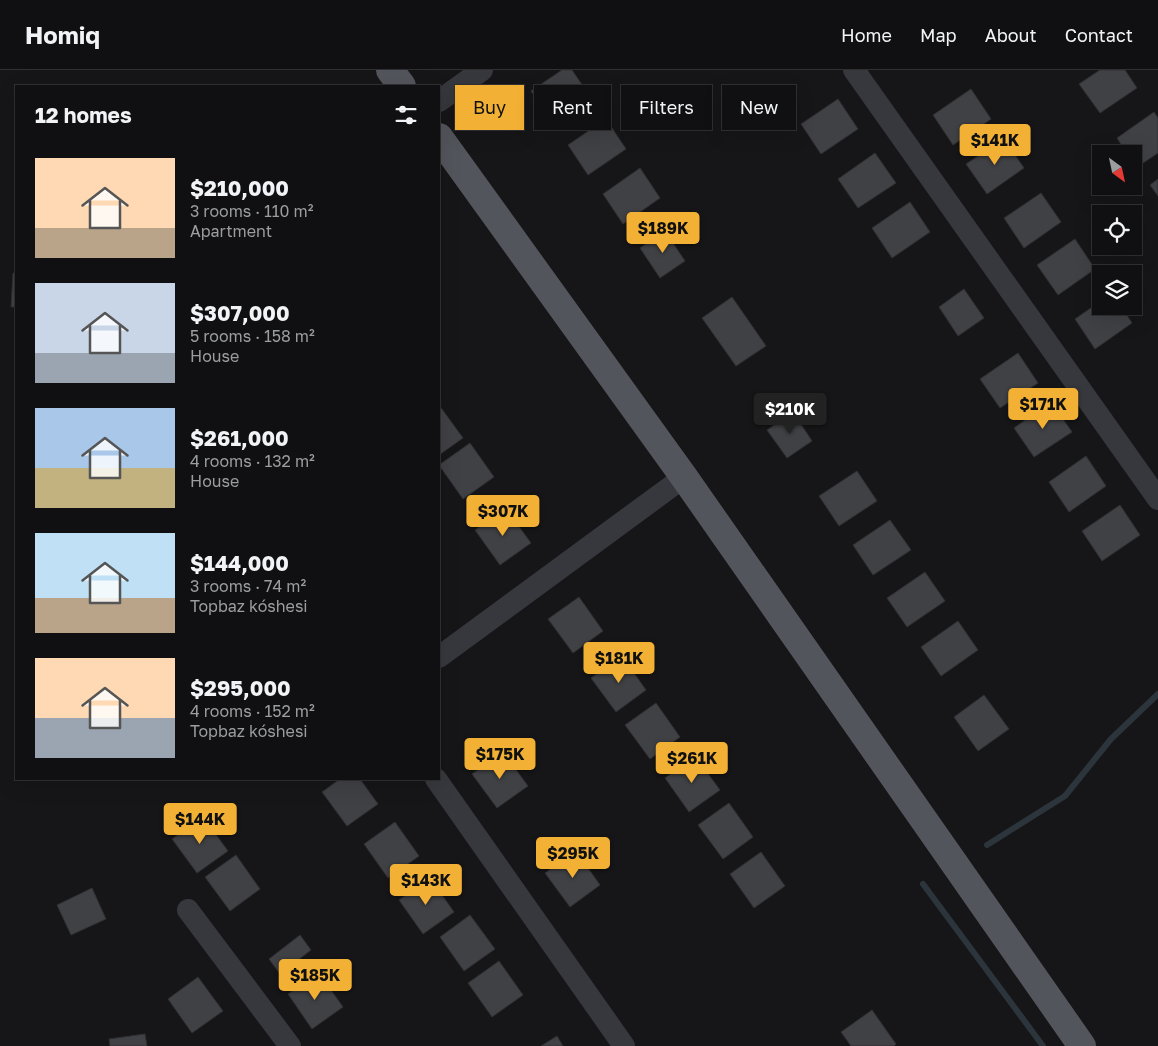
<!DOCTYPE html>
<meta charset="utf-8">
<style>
:root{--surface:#101012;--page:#19191b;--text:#f1f3f6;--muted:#9c9d9f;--line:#303032;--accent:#f2b134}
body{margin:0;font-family:"Golos Text",sans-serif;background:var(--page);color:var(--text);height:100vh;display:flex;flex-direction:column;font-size:19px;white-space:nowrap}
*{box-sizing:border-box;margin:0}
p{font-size:16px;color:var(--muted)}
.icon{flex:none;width:28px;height:28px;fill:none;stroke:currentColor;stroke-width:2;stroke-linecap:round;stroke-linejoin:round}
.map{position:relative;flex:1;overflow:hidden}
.drawer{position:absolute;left:15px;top:15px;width:425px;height:695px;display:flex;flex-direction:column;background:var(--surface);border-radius:0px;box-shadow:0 5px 20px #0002,0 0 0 1px var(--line)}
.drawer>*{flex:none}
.banner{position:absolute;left:455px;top:15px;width:475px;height:45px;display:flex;gap:10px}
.needle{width:32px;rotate:147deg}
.controls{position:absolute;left:1092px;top:75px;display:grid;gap:10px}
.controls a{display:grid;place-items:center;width:50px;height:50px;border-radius:0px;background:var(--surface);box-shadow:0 5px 20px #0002,0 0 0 1px var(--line);font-size:25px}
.price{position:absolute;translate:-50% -42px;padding:0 11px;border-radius:5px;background:var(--accent);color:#111;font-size:16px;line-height:32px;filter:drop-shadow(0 1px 2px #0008)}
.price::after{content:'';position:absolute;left:50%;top:30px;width:15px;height:11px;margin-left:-8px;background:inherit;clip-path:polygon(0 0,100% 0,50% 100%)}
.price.selected{background:#222;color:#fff}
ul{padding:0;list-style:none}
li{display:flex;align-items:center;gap:15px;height:125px;padding:0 20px}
li span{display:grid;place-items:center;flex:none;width:140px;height:100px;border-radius:0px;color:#555}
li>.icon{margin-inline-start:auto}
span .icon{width:60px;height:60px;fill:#fffc;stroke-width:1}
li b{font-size:21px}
h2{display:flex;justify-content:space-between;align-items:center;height:60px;padding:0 20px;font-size:21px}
.chip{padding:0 18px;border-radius:0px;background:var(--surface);box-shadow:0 5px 20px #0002,0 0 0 1px var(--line);font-size:18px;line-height:45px}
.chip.selected{background:var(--accent);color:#111}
header{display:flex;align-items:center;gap:30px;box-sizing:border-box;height:70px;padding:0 25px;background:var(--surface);border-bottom:1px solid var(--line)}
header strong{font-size:24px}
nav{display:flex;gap:28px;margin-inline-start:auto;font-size:18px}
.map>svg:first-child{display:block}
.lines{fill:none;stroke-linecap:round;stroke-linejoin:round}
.stream{stroke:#2c353c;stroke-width:6}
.building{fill:#404145;stroke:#303034}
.minor{stroke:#37383d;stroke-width:22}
.major{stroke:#53555c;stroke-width:28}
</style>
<header>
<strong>Homiq</strong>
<nav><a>Home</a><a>Map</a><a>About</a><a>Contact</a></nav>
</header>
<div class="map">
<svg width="1158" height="976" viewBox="0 0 1158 976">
<rect width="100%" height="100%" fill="#161618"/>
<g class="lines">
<g class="stream">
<path d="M987,775l78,-49 46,-57 47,-45"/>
<path d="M923,814l120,162"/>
</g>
</g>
<g class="building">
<path d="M562,0h10l17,25 -38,25 -20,-29z"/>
<path d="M1100,0h25l12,18 -37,25 -21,-29z"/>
<path d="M971,19l20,30 -38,26 -20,-30z"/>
<path d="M838,29l20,30 -37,25 -20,-30z"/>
<path d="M1154,42l4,6v35l-21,14 -3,-4v-9h-7l-10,-16z"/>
<path d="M606,49l20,30 -38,26 -20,-30z"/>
<path d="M1004,69l20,29 -37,26 -21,-30z"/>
<path d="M875,83l21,30 -38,25 -20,-29z"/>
<path d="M640,98l20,30 -37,26 -20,-30z"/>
<path d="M1158,109v17l-8,-11z"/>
<path d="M1041,123l20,29 -37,26 -20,-30z"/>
<path d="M910,132l20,30 -38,26 -20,-30z"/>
<path d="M665,161l20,30 -25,17 -20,-30z"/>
<path d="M1075,169l20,30 -37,26 -21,-30z"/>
<path d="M13,203h3v34h-5z"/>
<path d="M964,219l20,29 -26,18 -19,-29z"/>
<path d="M732,227l34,49 -30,20 -34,-48z"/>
<path d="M1101,231v5h20l11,17 -37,26 -20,-30z"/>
<path d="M1018,283l20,30 -38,25 -20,-29z"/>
<path d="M1051,332l21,30 -38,25 -20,-29z"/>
<path d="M439,335l24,33 -24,17z"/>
<path d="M793,342l19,29 -25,17 -20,-28z"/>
<path d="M470,373l24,34 -31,22 -24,-34z"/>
<path d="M1086,386l20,30 -37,26 -20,-30z"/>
<path d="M857,401l20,30 -38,25 -20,-30z"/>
<path d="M1120,435l20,30 -38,26 -20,-30z"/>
<path d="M506,439l25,34 -31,22 -25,-35z"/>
<path d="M890,450l21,30 -38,25 -20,-30z"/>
<path d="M925,502l20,29 -38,26 -20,-29z"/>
<path d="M579,527l24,34 -30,22 -25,-34z"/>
<path d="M958,551l20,29 -37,26 -20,-29z"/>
<path d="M622,586l24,34 -30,22 -25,-34z"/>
<path d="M984,625l25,34 -31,22 -24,-34z"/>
<path d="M656,633l24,34 -30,22 -25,-34z"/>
<path d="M503,682l25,34 -31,22 -25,-34z"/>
<path d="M695,686l25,34 -31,22 -24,-34z"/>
<path d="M340,709h20l18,25 -31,22 -25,-34z"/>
<path d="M729,733l24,34 -30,22 -25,-34z"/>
<path d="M203,747l25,34 -31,22 -25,-34z"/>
<path d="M395,752l24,34 -31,22 -24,-34z"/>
<path d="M576,781l24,34 -30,22 -25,-34z"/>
<path d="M761,782l24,34 -31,22 -24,-34z"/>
<path d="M236,785l24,34 -30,22 -25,-34z"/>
<path d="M430,808l24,34 -31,22 -24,-34z"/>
<path d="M92,818l14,31 -35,16 -14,-30z"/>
<path d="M470,845l25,34 -31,22 -24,-34z"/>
<path d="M300,865l11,15 -31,24 -11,-15z"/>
<path d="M499,891l24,34 -31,22 -24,-34z"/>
<path d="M319,903l24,34 -31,22 -24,-35z"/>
<path d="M198,907l25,34 -31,22 -24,-34z"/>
<path d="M872,940l24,34 -2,2h-43l-10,-14z"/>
<path d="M145,964l2,12h-37l-1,-7z"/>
<path d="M557,966l6,10h-22z"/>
</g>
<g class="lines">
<g class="minor">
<path d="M854,0l304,429"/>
<path d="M439,31l43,-31"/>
<path d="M439,587l245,-180"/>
<path d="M436,709l188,267"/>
<path d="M188,840l102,136"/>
</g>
<g class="major">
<path d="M390,0l12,16"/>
<path d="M439,67l245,340 398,569"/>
</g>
</g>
</svg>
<div class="controls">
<a><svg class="needle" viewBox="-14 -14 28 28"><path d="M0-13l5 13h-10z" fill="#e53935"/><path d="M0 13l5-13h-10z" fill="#9c9d9f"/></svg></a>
<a><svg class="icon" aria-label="locate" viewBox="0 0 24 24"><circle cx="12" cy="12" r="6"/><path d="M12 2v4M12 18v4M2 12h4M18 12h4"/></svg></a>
<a><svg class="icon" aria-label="layers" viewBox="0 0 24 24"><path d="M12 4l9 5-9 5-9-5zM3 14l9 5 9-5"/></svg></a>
</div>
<b class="price" style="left:995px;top:96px">$141K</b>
<b class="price" style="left:663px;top:184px">$189K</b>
<b class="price" style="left:1043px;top:360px">$171K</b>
<b class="price selected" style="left:790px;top:365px">$210K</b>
<b class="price" style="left:503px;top:467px">$307K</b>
<b class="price" style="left:619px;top:614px">$181K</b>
<b class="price" style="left:500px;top:710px">$175K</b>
<b class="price" style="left:692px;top:714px">$261K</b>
<b class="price" style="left:200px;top:775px">$144K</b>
<b class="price" style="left:573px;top:809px">$295K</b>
<b class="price" style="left:426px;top:836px">$143K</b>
<b class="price" style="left:315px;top:931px">$185K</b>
<div class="banner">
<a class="chip selected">Buy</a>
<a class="chip">Rent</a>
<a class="chip">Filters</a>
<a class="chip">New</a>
</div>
<section class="drawer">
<h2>12 homes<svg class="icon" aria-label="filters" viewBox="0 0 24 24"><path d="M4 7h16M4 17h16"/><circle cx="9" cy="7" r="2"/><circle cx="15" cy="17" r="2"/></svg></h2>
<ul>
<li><span style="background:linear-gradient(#ffd9b3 70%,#b9a48a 0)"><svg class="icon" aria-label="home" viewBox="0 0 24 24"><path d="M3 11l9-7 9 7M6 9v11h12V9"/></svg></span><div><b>$210,000</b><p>3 rooms · 110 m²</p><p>Apartment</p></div></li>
<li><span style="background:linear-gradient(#c9d6e8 70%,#9aa5b1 0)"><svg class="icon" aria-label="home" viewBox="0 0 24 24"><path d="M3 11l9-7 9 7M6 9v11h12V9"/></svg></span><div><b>$307,000</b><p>5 rooms · 158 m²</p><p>House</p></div></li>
<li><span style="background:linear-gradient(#a9c7e8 60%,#c2b280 0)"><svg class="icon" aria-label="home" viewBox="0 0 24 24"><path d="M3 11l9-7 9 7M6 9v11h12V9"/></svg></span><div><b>$261,000</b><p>4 rooms · 132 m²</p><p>House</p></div></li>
<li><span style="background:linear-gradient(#bfe0f5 65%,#b9a48a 0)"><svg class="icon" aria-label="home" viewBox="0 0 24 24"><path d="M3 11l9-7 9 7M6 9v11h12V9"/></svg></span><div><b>$144,000</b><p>3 rooms · 74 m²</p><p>Topbaz kóshesi</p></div></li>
<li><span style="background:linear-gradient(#ffd9b3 60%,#9aa5b1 0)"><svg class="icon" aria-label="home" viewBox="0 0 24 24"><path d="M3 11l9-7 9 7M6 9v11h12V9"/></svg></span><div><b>$295,000</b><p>4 rooms · 152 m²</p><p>Topbaz kóshesi</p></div></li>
</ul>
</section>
</div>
